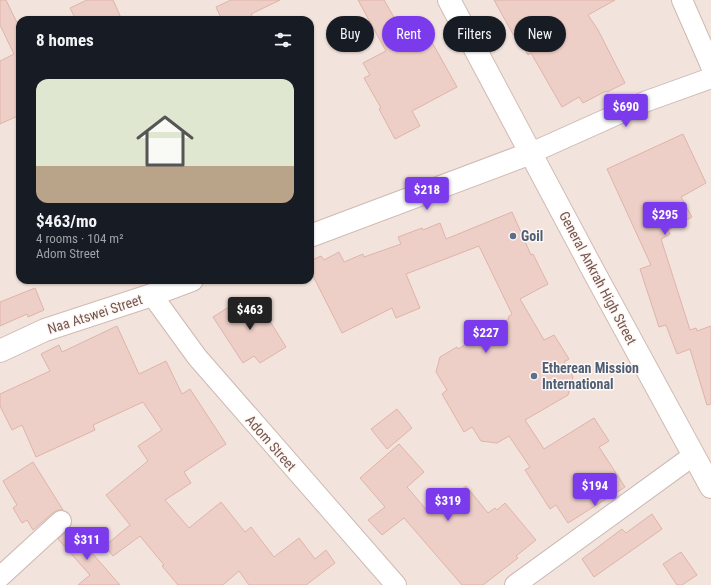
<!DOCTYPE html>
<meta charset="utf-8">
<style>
:root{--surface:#171b24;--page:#20242c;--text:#f1f3f6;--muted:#9ea1a6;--line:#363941;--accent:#7c3aed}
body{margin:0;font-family:"Roboto Condensed",sans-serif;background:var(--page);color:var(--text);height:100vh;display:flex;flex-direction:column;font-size:15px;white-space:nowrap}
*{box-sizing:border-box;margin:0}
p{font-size:13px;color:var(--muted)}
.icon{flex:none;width:22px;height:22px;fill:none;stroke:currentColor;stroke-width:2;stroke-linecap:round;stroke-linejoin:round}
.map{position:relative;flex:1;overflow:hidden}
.drawer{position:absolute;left:16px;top:16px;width:298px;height:268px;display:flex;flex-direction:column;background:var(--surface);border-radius:12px;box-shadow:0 1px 3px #0004}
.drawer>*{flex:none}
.banner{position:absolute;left:326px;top:16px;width:325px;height:36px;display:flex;gap:8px}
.price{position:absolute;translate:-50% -34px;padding:0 9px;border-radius:4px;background:var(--accent);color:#fff;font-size:13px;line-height:26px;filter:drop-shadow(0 1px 2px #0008)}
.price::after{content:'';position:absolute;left:50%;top:24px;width:12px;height:9px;margin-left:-6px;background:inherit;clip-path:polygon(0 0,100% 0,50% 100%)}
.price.on{background:#222;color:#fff}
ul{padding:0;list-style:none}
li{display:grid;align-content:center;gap:8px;height:212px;padding:0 20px}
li+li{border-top:1px solid var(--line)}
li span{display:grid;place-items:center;height:124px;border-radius:12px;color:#555}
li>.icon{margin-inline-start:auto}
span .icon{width:72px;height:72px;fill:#fffc;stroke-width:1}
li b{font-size:17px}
h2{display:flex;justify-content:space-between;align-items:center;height:48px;padding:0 20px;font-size:17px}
.chip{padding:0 14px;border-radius:18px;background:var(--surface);box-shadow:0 1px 3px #0004;font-size:14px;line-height:36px}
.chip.on{background:var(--accent);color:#fff}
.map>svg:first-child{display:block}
.residential{fill:#f2e3dc;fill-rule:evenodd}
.building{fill:#eecfc7;stroke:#dfb3a9}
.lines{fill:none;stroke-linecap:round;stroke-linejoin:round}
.street-casing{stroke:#cdb9b3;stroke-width:22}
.secondary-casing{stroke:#d1bbb3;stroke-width:24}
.street{stroke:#fff;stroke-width:20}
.secondary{stroke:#fff;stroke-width:22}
.service-dot{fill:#5c6f8a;stroke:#fef7f3;stroke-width:1.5}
.labels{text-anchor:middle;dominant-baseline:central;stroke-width:3;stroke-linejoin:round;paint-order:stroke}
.service-label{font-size:14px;font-weight:bold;fill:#4e5e75;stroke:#fef7f3;text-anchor:start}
.street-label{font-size:14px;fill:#745751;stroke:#fef7f3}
</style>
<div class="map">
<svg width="711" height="585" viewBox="0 0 711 585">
<rect width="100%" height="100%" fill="#fbf3ed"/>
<path class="residential" d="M0,0h711v585h-711zM20,20h290v260h-290z"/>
<g class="building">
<path d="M0,0h6l14,29v86l-20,9v-63l14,-7 -14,-29z"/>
<path d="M87,0h26l9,20h-46l-6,-12z"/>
<path d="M231,0h49l-29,14 3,6h-32l-6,-13z"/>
<path d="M358,0h26l27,47 18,-10 28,50 -45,24 8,15 -25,13 -16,-30 2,-1 -17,-30 6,-3 -7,-12 23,-12z"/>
<path d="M494,0h121l-27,15 10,15 27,53 -18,9 -1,-1 -23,12 -4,-6 -17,10 -31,-54 -3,2 -12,-20 -2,1z"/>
<path d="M683,134l23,49 -25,14 11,20 -24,13 2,4 -9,5 29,91 6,-2 1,3 14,-5v78l-4,1 -17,-56 -13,5 -11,-29 -7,2 -19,-58 11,-4 -44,-96z"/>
<path d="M512,212l19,43 2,-1 15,30 -28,15 24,41 10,-5 15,24 -5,3 9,15 -5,18 -43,25 19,29 50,-31 15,23 -10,6 26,40 -57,36 -12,-18 -6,4 -25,-39 5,-3 -21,-31 -12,7 -16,-2 -9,-14 -8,5 -22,-38 5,-4 -11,-18 4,-15 17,-10 1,2 51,-30 -1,-2 4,-3 -33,-68 -73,28 14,34 -24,10 -4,-10 -50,25 -32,-63v-9l11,-5 3,4 15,-8 5,10 19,-8 1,3 37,-13 -3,-7 24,-9 1,2 17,-7 6,16z"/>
<path d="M35,288l9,22 -16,7 -1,-3 -27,12v-24z"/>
<path d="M256,299l30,48 -26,16 -6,-7 -11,7 -30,-46 27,-17 4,7z"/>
<path d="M117,326l22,48 27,-13 16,33 8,-5 36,55 -42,28 7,11 -26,17 24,28 32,-26 24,30 6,-5 23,30 25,-19 16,21 11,-9 9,13 -29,22h-57l-10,-14 -16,14h-45l-16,-19 2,-1 -24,-29 -27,20 -8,-10 25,-21 -24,-30 42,-34 -10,-15 24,-16 -19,-28 -50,23 2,5 -59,27 -14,-32 -10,5 -12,-24v-12l50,-23 -9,-17 18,-9 3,7z"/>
<path d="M397,409l15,19 -25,21 -16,-20z"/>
<path d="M399,444l25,28 -17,15 23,27 36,-28 22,27 7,-5 2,2 8,-7 31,37 -20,16 2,2 -35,27h-21l-58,-67 -22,17 -14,-15 17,-13 -25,-29z"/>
<path d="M33,462l30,48h-5l-4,2 -21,18 -6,-10 -5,3 -9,-15 4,-3 -14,-24z"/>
<path d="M652,514l10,15 -68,48 -12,-18 40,-30 4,4z"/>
<path d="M70,528l50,57h-42l12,-10 -32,-36z"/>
<path d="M681,552l16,23 -15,10h-5l-14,-21z"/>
</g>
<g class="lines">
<defs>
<g id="street">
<path d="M682,0l29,66"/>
<path d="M531,153l116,-52 64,-23"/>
<path d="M152,295l45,62 199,228"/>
<path d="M0,577l61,-56"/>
<path d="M515,585l179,-130"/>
</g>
<g id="secondary">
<path d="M449,0l146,274 116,213"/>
<path d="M310,236l221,-83"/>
<path d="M0,351l45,-21 107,-35 40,-15"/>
</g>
</defs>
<use href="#street" class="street-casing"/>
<use href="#secondary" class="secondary-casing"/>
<use href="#street" class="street"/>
<use href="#secondary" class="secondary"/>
</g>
<g class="service-dot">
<circle cx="513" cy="236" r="4"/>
<circle cx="534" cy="376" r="4"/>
</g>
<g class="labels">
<g class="service-label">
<text x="521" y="236">Goil</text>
<text x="542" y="368">Etherean Mission<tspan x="542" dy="16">International</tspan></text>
</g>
<g class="street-label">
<text transform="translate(598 278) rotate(62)">General Ankrah High Street</text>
<text transform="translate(95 314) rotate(-18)">Naa Atswei Street</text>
<text transform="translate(271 443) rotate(49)">Adom Street</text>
</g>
</g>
</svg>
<b class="price" style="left:626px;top:128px">$690</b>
<b class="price" style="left:427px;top:211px">$218</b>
<b class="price" style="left:665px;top:236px">$295</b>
<b class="price on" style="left:250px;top:331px">$463</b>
<b class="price" style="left:486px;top:354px">$227</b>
<b class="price" style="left:595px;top:507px">$194</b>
<b class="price" style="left:448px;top:522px">$319</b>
<b class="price" style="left:87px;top:561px">$311</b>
<div class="banner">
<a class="chip">Buy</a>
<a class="chip on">Rent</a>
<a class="chip">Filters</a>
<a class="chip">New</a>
</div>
<section class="drawer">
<h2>8 homes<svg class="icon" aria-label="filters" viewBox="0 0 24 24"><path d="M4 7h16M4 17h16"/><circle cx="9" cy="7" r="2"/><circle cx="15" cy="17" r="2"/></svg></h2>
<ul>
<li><span style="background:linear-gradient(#dfe7d0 70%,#b9a48a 0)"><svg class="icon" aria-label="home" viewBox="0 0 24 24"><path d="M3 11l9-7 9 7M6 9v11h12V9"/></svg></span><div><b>$463/mo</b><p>4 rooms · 104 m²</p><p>Adom Street</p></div></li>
</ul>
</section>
</div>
